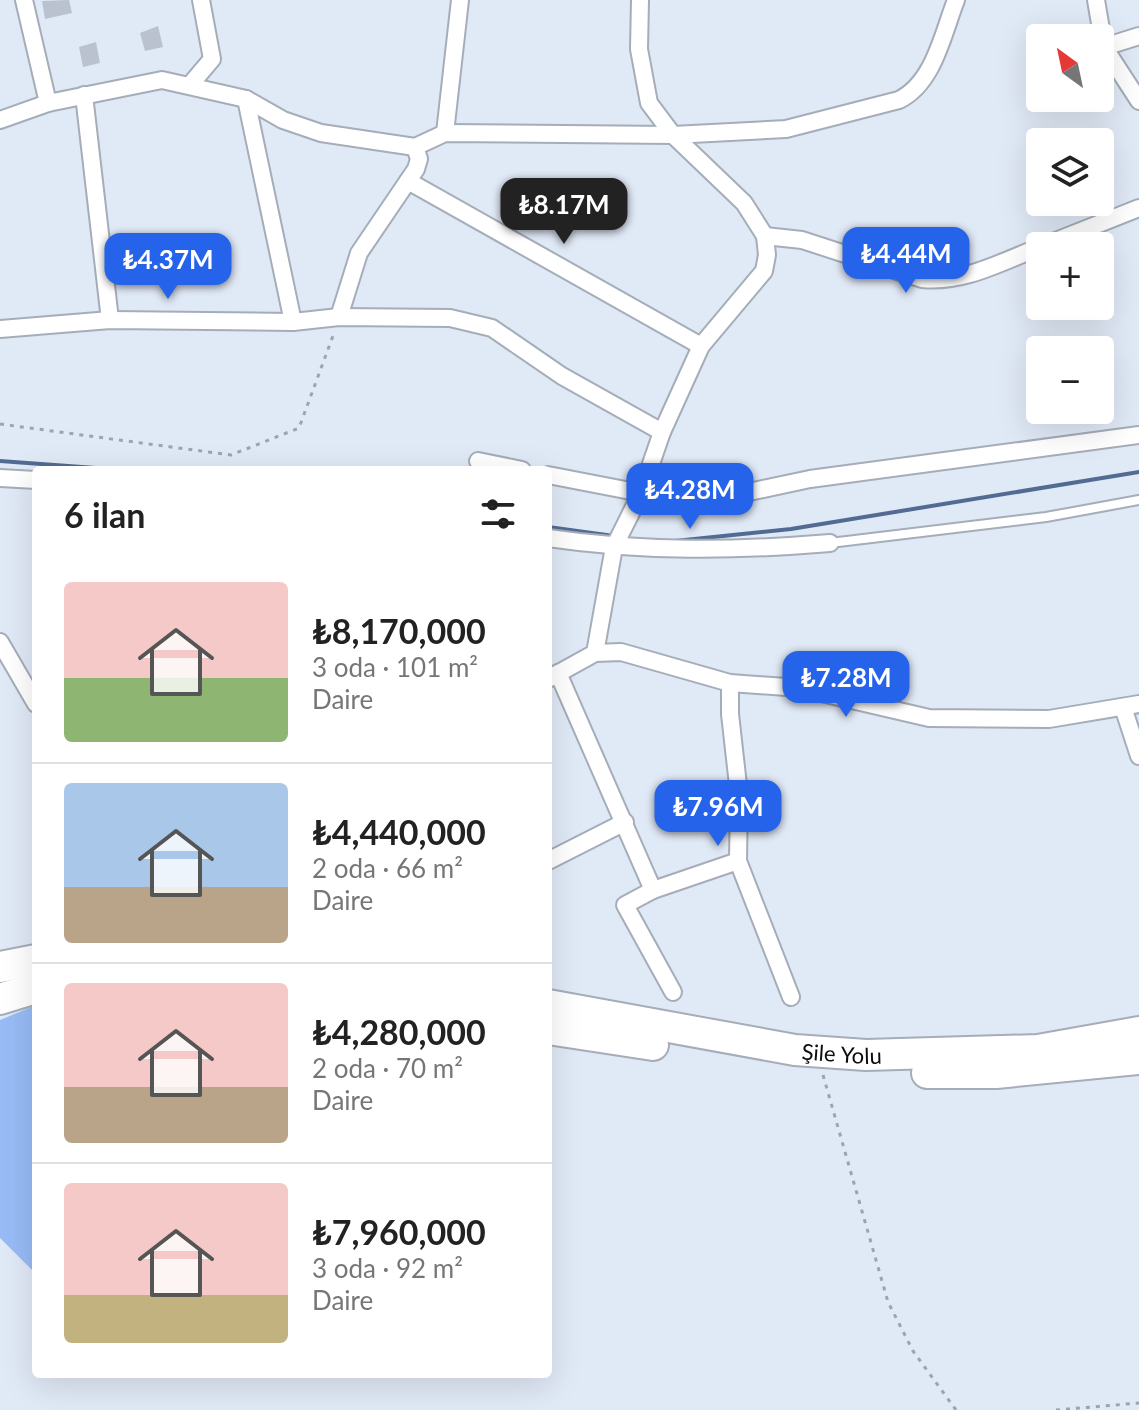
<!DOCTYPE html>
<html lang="tr">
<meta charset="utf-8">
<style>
:root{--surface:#fff;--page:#f2f2f2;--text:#222;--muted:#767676;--line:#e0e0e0;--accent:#2563eb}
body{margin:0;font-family:Lato,sans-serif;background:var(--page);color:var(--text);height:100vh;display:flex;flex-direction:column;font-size:30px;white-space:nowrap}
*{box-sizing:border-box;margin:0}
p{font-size:26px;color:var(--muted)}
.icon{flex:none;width:44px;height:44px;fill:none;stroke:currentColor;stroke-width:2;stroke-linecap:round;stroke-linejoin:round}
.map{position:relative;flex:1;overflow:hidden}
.drawer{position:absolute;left:32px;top:466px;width:520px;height:912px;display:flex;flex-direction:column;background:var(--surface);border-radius:8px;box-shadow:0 8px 32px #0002}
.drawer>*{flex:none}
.needle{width:52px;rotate:327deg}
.buttons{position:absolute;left:1026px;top:24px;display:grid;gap:16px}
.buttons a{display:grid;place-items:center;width:88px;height:88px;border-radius:8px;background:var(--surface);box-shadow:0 8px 32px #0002;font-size:40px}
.price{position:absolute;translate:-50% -68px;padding:0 18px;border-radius:16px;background:var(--accent);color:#fff;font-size:26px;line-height:52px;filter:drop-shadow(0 2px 4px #0008)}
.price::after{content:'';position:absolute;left:50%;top:48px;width:24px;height:18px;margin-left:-12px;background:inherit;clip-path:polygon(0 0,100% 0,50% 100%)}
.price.selected{background:#222;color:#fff}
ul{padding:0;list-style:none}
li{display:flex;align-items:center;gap:24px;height:200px;padding:0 32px}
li+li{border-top:2px solid var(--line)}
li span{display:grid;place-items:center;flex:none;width:224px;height:160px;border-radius:8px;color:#555}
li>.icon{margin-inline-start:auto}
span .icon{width:96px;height:96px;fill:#fffc;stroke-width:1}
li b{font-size:34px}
h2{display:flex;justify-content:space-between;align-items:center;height:96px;padding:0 32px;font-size:34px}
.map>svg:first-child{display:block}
.forest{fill:#98bbf6}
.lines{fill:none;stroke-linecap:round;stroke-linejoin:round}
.stream{stroke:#526b93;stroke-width:4}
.building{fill:#bac2cf}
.lane-casing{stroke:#a5adb9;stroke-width:12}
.street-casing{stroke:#a5adb9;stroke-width:20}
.highway-casing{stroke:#a5adb9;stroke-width:34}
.path{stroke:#9da4ae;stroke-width:3;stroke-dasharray:4 6;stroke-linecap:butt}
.lane{stroke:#fff;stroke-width:8}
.street{stroke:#fff;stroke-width:16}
.highway{stroke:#fff;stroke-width:30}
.labels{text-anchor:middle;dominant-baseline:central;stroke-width:7;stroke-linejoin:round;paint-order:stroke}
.street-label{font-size:22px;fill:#0b0d11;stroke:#e0e9f6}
</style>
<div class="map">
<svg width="1139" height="1410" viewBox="0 0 1139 1410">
<rect width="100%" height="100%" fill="#e0e9f6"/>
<path class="forest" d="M36,1005v269l-36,-36v-218z"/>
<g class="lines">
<g class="stream">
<path d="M0,461l123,9"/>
<path d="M548,527l66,9"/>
<path d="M675,541l116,-12 348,-57"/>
</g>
</g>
<g class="building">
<path d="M69,0l3,13 -27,6 -3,-18z"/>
<path d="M158,26l5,21 -18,4 -5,-18z"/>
<path d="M96,42l4,21 -17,4 -4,-20z"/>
</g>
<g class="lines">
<defs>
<path id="lane" d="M830,543l216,-26 93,-17"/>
<g id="street">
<path d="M24,0l24,103"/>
<path d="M1096,0l8,47 35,54"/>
<path d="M1104,47l35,-11"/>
<path d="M190,85l22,-26 -11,-59"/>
<path d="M84,95l26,225"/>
<path d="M246,99l47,223"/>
<path d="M0,120l48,-17 114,-23 84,19 37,21 38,13 94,14 30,-14 228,2 113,-6 113,-29c35,-17 44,-67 57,-100"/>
<path d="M445,133l15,-133"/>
<path d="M408,181l293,165"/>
<path d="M765,236l37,4 120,39c42,4 79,-17 118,-32"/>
<path d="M1043,246l96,-38"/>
<path d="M339,317l20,-64 57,-84 3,-10 -4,-12"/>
<path d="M0,329l110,-9 183,2 46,-5 111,1 42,10 70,48 100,56"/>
<path d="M478,461l44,9"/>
<path d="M548,475l93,18 53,3 55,-4 61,-13 329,-44"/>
<path d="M0,478l36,2"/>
<path d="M548,538c96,14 186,13 282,5"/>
<path d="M0,642l36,62"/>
<path d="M595,653l19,-106 27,-54 21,-61 39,-86 63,-75 3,-16 -2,-19 -21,-33 -71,-68 -24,-32 -10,-54 1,-49"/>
<path d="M558,673l95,217"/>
<path d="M548,679l47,-26 26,-1 109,31 70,5 129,30 120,1 90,-15"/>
<path d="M730,683v31l9,80 -1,67 53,136"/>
<path d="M1123,707l16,49"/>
<path d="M548,861l77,-39"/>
<path d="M673,992l-48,-87 28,-15 85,-29"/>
</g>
<g id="highway">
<path d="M0,967l36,-7"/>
<path d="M0,999l36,-11"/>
<path id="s1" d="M548,1005l247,45 71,5 172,-5 101,-18"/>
<path d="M548,1029l105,16"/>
<path d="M927,1073h69l143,-14"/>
</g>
</defs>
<use href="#lane" class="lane-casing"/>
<use href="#street" class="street-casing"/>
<use href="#highway" class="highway-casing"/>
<g class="path">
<path d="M0,424l231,31 68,-27 35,-95"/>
<path d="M823,1075l65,227 25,49 43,59"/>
<path d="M1056,1410l83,-7"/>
</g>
<use href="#lane" class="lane"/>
<use href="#street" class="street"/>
<use href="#highway" class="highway"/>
</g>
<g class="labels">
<g class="street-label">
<text stroke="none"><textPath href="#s1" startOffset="298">Şile Yolu</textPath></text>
</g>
</g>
</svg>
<div class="buttons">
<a><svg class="needle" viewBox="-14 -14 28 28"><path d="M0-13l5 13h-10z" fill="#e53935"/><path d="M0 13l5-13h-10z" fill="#767676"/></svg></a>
<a><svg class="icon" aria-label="layers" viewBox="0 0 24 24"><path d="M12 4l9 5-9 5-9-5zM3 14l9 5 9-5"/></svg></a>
<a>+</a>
<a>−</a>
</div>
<b class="price selected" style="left:564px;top:246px">₺8.17M</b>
<b class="price" style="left:906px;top:295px">₺4.44M</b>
<b class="price" style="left:168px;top:301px">₺4.37M</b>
<b class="price" style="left:690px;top:531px">₺4.28M</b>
<b class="price" style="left:846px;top:719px">₺7.28M</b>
<b class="price" style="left:718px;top:848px">₺7.96M</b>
<section class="drawer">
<h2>6 ilan<svg class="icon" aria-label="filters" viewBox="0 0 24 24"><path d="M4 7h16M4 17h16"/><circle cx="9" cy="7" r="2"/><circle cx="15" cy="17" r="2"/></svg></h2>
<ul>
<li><span style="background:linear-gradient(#f6c9c9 60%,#8fb573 0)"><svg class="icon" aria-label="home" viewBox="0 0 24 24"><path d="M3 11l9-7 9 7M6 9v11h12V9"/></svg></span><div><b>₺8,170,000</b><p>3 oda · 101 m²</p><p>Daire</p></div></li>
<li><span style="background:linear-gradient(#a9c7e8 65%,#b9a48a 0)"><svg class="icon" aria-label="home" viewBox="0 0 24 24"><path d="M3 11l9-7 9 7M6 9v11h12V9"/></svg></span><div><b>₺4,440,000</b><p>2 oda · 66 m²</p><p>Daire</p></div></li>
<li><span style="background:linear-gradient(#f6c9c9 65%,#b9a48a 0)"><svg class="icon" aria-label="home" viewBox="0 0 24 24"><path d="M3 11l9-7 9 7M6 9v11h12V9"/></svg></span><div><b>₺4,280,000</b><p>2 oda · 70 m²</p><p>Daire</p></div></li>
<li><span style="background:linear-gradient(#f6c9c9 70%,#c2b280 0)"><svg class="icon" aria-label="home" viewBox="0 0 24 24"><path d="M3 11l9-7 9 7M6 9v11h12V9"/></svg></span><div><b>₺7,960,000</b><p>3 oda · 92 m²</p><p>Daire</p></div></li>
</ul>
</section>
</div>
